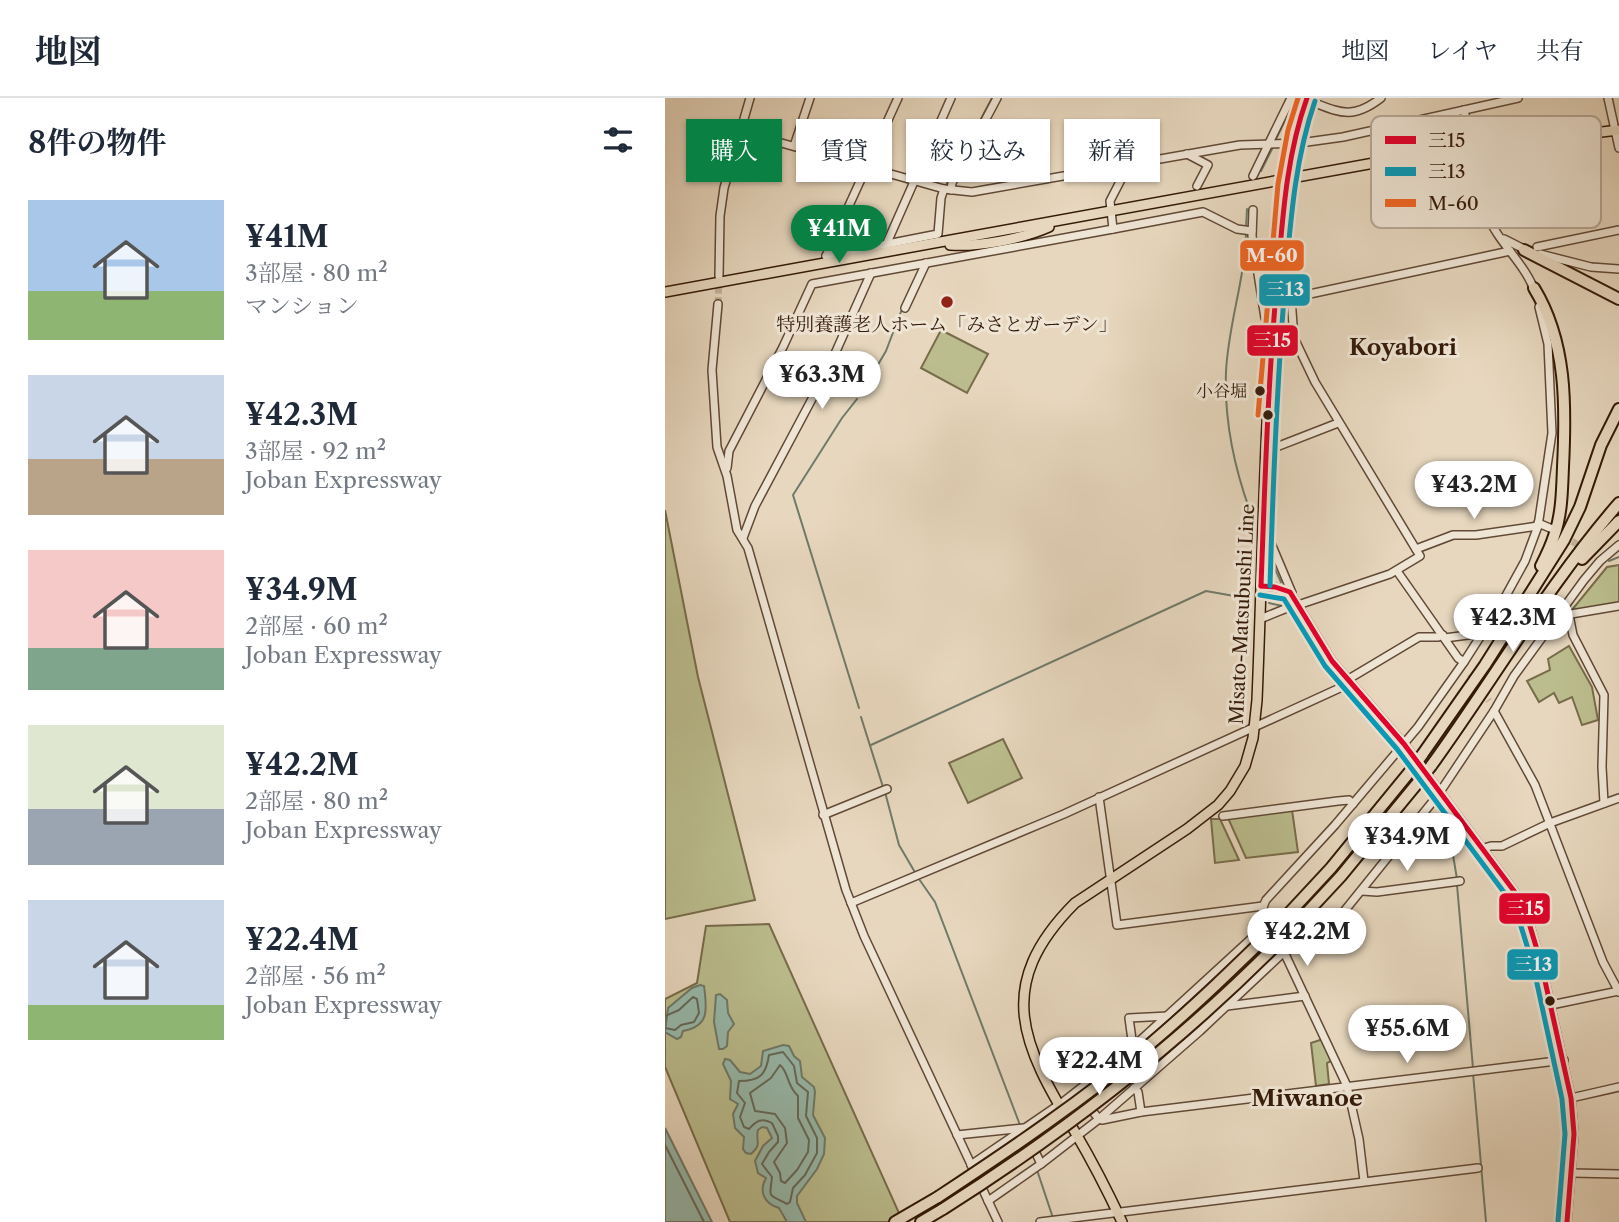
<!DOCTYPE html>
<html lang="ja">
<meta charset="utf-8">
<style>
:root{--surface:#fff;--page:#f6f6f7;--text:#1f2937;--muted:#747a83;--line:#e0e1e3;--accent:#0b8043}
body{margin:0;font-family:"Libre Caslon Text","Noto Serif JP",serif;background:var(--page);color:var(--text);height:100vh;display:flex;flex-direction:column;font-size:26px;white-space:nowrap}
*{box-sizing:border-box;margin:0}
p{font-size:23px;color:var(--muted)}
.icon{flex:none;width:38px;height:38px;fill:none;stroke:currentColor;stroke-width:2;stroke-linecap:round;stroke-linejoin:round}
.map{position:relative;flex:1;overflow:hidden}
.drawer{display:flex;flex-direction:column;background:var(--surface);width:665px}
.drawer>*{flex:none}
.banner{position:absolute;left:21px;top:21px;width:665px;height:63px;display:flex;gap:14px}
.price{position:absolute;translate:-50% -60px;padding:0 16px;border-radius:24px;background:#fff;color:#222;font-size:23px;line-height:46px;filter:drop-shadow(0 2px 4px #0008)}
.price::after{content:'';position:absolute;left:50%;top:42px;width:21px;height:16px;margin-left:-10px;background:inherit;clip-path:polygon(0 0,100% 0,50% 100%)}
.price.current{background:var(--accent);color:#fff}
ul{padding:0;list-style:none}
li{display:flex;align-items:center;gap:21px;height:175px;padding:0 28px}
li span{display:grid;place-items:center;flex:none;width:196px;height:140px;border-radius:0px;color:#555}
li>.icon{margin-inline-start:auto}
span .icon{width:84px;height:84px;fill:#fffc;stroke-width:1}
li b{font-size:30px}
h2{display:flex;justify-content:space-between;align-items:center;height:84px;padding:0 28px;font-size:30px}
.pill{padding:0 24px;border-radius:0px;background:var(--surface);box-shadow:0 2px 5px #0004;font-size:24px;line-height:63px}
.pill.current{background:var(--accent);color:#fff}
header{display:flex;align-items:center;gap:42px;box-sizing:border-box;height:98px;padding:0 35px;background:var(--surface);border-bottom:2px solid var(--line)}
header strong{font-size:33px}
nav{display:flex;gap:38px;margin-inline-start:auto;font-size:24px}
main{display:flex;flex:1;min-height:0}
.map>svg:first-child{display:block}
.green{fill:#bbbd8e;stroke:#786c4b;stroke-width:2}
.water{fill:#98baac;stroke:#707a6a;stroke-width:2}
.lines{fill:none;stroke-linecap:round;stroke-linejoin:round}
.shore{stroke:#666a5a;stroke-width:2}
.stream{stroke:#707a6a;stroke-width:2}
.minor-tunnel{stroke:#c3b19a;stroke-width:7;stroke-dasharray:7 3.5;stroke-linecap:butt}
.minor-casing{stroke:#614936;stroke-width:10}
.major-casing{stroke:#341a08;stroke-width:12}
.highway-casing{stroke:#341a08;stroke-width:14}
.minor{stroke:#efe5d5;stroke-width:7}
.major{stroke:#e7d7be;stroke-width:9}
.highway{stroke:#e7d7be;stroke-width:10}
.highway-bridge-casing{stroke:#341a08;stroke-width:14;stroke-linecap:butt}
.highway-bridge{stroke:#e7d7be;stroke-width:10}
.bus-1-casing{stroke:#efe5d5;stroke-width:10}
.bus-2-casing{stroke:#efe5d5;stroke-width:10}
.bus-3-casing{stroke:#efe5d5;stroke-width:10}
.bus-1{stroke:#e4002b;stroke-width:5}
.bus-2{stroke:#059bba;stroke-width:5}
.bus-3{stroke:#f26522;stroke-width:5}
.poi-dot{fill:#8f2418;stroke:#efe5d5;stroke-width:2.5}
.bus-dot{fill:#341a08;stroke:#efe5d5;stroke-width:2.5}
.labels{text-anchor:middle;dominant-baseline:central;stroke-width:6;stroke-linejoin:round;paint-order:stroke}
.bus-label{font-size:17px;fill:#341a08;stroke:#efe5d5;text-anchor:end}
.poi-label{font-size:19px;fill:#341a08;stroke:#efe5d5}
.street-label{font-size:19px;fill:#341a08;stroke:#efe5d5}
.quarter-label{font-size:23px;font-weight:bold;fill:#341a08;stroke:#efe5d5}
.key{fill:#efe5d5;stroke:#b7a898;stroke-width:2}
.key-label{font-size:19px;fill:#341a08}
.line-badge{stroke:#efe5d5;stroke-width:2.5}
.badge-label{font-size:19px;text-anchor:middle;font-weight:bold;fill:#fff}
</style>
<header>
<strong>地図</strong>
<nav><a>地図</a><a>レイヤ</a><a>共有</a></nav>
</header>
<main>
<section class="drawer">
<h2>8件の物件<svg class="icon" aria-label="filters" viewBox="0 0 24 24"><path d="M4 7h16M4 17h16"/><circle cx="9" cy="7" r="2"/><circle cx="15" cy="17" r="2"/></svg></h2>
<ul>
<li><span style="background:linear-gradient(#a9c7e8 65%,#8fb573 0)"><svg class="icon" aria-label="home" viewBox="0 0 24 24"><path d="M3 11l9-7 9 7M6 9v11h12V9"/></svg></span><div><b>¥41M</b><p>3部屋 · 80 m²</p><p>マンション</p></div></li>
<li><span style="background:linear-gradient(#c9d6e8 60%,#b9a48a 0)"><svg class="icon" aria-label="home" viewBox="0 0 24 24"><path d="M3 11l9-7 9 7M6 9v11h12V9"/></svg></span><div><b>¥42.3M</b><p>3部屋 · 92 m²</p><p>Joban Expressway</p></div></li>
<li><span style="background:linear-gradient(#f6c9c9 70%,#7fa58c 0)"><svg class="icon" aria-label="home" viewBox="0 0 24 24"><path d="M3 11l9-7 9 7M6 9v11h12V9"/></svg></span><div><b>¥34.9M</b><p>2部屋 · 60 m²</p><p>Joban Expressway</p></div></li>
<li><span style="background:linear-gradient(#dfe7d0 60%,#9aa5b1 0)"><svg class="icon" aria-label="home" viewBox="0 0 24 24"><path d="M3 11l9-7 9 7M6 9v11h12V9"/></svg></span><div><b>¥42.2M</b><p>2部屋 · 80 m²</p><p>Joban Expressway</p></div></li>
<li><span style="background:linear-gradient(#c9d6e8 75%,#8fb573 0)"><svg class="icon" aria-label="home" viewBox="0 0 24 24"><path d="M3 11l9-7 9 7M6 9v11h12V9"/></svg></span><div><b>¥22.4M</b><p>2部屋 · 56 m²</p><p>Joban Expressway</p></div></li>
</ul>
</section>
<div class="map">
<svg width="954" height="1124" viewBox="0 0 954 1124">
<rect width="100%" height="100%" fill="#e7d7be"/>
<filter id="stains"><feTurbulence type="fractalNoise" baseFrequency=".00286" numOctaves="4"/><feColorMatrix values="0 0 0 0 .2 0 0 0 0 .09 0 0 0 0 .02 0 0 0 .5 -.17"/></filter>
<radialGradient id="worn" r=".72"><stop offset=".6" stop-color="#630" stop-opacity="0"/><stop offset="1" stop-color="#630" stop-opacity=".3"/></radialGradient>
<g class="green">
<path d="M276,232l47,24 -21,39 -46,-25z"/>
<path d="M0,412l33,167 57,223 -90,19z"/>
<path d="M954,467v38l-48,8 36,-44z"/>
<path d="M904,548l23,41 6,33 -16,5 -10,-28 -13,6 -5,-10 -15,9 -12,-21 23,-11 -2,-11z"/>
<path d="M338,641l19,39 -54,25 -19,-40z"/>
<path d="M627,712l6,42 -52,6 -18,-40z"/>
<path d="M546,721h9l19,41 -24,3z"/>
<path d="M104,826l134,298h-173l-65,-155v-68l32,-16 9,-57z"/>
<path d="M658,941l8,22 -4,2 2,21 -13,2 -5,-43z"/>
</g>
<g class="water">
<path d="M35,887l4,1c3,23 6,40 -21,45l-2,6 -4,2 -12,-7 3,-24 24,-20z"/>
<path d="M55,896l7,6 1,13 6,11 -6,8 -1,14 -4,3h-4l-5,-27 2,-27z"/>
<path d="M118,947l6,1 5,10 6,5 2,16 12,10 1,5 -2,23 12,23 -1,16 -7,15 -20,27v7l9,19h-19l-8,-14c-14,-4 -21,-16 -13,-30l-8,-5 -3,-12 8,-15 9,-8 -5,-10 -5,-1 -4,3c-3,12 5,13 -7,24l-5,-1 -3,-4 1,-12 -9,-9 -2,-14 5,-10 -8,-5 1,-18 -8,-17 2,-5 5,1 10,12 10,2 11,-8 2,-15z"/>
<path d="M0,1030l47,94h-47z"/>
</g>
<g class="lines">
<g class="shore">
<path d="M0,918l14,-6 14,-13 4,2 2,14 -5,9 -13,3 -6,5 -10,-2"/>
<path d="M118,954l11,14 3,17 11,9 -2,24 11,22v15l-12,22 -12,13 -3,14 -3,2c-21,-11 -17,-6 -15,-27l-10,-13 7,-12 9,-10v-6l-6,-13c-10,-6 -16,-2 -23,6l-5,-2 -4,-10 5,-14 -8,-10 2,-12c21,0 27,-6 30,-26z"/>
<path d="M115,967c9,7 6,20 18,31v22l11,22 -1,12 -11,18 -12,13 -4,-2 -1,-8 -6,-11 13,-19 -2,-15 -10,-14 -20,-3 -5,-18 21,-15z"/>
<path d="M0,1047l39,77"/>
</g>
<g class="stream">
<path d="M610,43l21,-43"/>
<path d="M596,73l12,-24"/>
<path d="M281,87l46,-87"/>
<path d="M581,130l1,-19"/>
<path d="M581,135c-1,47 -18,92 -20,139 -2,52 10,104 29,152"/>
<path d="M195,297l26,-44 16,-42"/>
<path d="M192,301l-15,19 -49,77 66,213"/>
<path d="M757,453l31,-12"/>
<path d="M604,458l12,26"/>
<path d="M944,463l10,-4"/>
<path d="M622,500l3,5"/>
<path d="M604,505l13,3"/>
<path d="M627,510l24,41 28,35"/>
<path d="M682,591l52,59"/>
<path d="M196,619l22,70"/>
<path d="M206,647l335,-154 45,8"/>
<path d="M737,654l10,12"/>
<path d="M760,685l9,12"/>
<path d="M220,694l14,53 17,29"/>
<path d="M772,702l12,31 8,48"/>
<path d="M254,781l16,23 85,223"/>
<path d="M792,787l16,183"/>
<path d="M808,975l13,149"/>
<path d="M372,1072l16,48"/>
</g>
<g class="minor-tunnel">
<path d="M53,206l1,-27"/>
<path d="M898,438l22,13"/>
<path d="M805,576l19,27"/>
</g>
<defs>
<g id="minor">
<path d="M943,0l11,50"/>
<path d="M642,2c32,12 44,21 74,-2"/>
<path d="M799,12l23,104c11,29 38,49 48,78"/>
<path d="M77,27l13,8 23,9 166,47 28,3 268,-47 60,-2 43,-6 175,-39"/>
<path d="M129,48l16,-48"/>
<path d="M522,56l21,11 -11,21"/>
<path d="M588,78l38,-78"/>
<path d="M286,92l1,-7 45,-85"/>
<path d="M588,112l-1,26 13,82"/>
<path d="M448,131l90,-17 34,17 15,2"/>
<path d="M839,141l24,12"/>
<path d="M221,147l65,-147"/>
<path d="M872,149l82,-17"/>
<path d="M875,156l51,13 28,2"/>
<path d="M161,158l72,-158"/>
<path d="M161,158l112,-22 3,-36 3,-9"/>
<path d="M54,178l1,-60 4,-28 26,-90"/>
<path d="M626,200l3,40 21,44 105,174 -30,18 -92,31"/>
<path d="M597,201l29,-1 219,-47"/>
<path d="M53,206l-6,66 5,77 10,29 10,54 11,18 98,342 18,46 134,286"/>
<path d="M240,210l21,-45"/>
<path d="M601,353l72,-28"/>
<path d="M62,370l2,-17 54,-104 29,-63 301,-55 -3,-28 16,-31 -1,-6"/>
<path d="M873,425l12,5"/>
<path d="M78,440l12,-32 74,-139 42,-94"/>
<path d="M605,443l22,52"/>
<path d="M751,451l37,-14h23l62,-9"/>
<path d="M732,473l61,87 6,4"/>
<path d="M596,488l14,1 15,5 42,69 72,83 119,159 18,60 30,135 3,36 -7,88"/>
<path d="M900,517l54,-9"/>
<path d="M904,517l4,20 31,60 -2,72 2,36"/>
<path d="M595,521l37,-15"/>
<path d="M780,540l30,-4 6,1"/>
<path d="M682,582l72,-43h19l5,-2"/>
<path d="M829,613l41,74 68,177 16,30"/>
<path d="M434,699l18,128 146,-19"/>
<path d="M158,717l64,-26"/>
<path d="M558,718l115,-15 11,-1 4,4"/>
<path d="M816,751l10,-3h11l48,-23 69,-25"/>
<path d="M697,793l15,1 83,-11"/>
<path d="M186,805l213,-89 278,-127 7,-5"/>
<path d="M619,854l63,134 12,53 5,42"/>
<path d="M543,890l19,18 78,-10"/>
<path d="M886,907l68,-14"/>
<path d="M468,949l-4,-29 39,-2"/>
<path d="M469,990l4,4 3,20"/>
<path d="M414,997l20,24 3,1 39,-8 423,-52"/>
<path d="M906,1000l48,-11"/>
<path d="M292,1037l67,-7 17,36"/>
<path d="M306,1067l92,-63 70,-55 120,-110c14,-16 5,-22 13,-37l69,-75 83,-98 46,-65 39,-61 22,-40 13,-35 14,-93 -4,-89 -9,-37"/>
<path d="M907,1075l47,1"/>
<path d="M323,1103l53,-37 58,-45 101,-88 84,-79 41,-17 113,-140 56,-84 20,-35 70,-96 16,-19 19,-16"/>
<path d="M375,1124l438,-54"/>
</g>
<g id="major">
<path d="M285,147c29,2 72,-6 99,-18"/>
<path d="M0,194l720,-131 87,-14 147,-17"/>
<path d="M457,1124c-14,-30 -30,-61 -47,-90 -52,-86 -83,-146 0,-229l112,-74 31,-24 12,-14 15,-25 8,-28 4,-38c6,-145 7,-290 21,-435 6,-56 8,-114 29,-167"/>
</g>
<g id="highway">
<path d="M859,152l95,49"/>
<path d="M869,190c33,54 32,118 29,179 -1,23 -1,47 -9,69 -3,10 -8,20 -13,30"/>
<path d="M917,461l37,-38"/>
<path d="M757,657l63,-90 79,-125 16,-33 21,-62 18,-36"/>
<path d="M766,668c63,-87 117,-181 188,-263"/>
<path d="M614,826l52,-56 81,-99"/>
<path d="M623,835l53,-57 79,-96"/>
<path d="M230,1124l43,-25"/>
<path d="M256,1124l22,-13"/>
</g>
</defs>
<use href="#minor" class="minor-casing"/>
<use href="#major" class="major-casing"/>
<use href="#highway" class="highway-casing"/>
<use href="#minor" class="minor"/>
<use href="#major" class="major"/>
<use href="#highway" class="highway"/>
<defs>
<g id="highway-bridge">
<path d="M747,671l10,-14"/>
<path d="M755,682l11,-14"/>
<path d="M273,1099c73,-48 145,-97 212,-153 45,-38 87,-79 129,-120"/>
<path d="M278,1111c125,-79 242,-170 345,-276"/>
</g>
</defs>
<use href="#highway-bridge" class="highway-bridge-casing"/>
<use href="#highway-bridge" class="highway-bridge"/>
<defs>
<g id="bus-1">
<path d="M596,488l14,1 15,5 42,69 72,83 119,159 18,60 30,135 3,36 -7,88"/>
<path d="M596,488c4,-105 7,-210 17,-315 5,-58 9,-117 29,-173"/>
</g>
<g id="bus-2">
<path d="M605,488c3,-104 7,-209 16,-313 5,-58 10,-117 29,-172"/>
<path d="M595,497l24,4 41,67 72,83 118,158 18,58 29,134 3,35 -7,87"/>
</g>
<path id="bus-3" d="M593,317l20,-231 10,-54 10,-32"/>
</defs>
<use href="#bus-1" class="bus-1-casing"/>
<use href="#bus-2" class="bus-2-casing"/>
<use href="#bus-3" class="bus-3-casing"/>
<use href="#bus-1" class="bus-1"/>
<use href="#bus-2" class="bus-2"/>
<use href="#bus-3" class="bus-3"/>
</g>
<circle class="poi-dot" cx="282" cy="204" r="7"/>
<g class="bus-dot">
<circle cx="595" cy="293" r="6"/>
<circle cx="603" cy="317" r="6"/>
<circle cx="885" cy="903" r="6"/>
</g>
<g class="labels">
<g class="bus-label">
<text x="582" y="293">小谷堀</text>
</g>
<g class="poi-label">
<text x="282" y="226">特別養護老人ホーム「みさとガーデン」</text>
</g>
<g class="street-label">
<text transform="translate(577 516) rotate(-87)">Misato-Matsubushi Line</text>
</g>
<g class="quarter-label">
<text x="738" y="249">Koyabori</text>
<text x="642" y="1000">Miwanoe</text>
</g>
</g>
<rect x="706" y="18" width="230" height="112" rx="10" class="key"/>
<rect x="720" y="38" width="31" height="8" fill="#e4002b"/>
<rect x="720" y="69" width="31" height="9" fill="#059bba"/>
<rect x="720" y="101" width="31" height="8" fill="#f26522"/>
<g class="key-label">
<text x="763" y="49">三15</text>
<text x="763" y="80">三13</text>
<text x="763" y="112">M-60</text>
</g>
<g class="line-badge">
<rect x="574" y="141" width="66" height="33" rx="7" fill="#f26522"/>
<rect x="593" y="175" width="53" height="34" rx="7" fill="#059bba"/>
<rect x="581" y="226" width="53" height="33" rx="7" fill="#e4002b"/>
<rect x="833" y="794" width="53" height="33" rx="7" fill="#e4002b"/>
<rect x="841" y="850" width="53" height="33" rx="7" fill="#059bba"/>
</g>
<g class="badge-label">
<text x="607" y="164">M-60</text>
<text x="620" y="198">三13</text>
<text x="607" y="249">三15</text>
<text x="860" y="817">三15</text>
<text x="868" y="873">三13</text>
</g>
<rect width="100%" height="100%" filter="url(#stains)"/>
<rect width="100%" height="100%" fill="url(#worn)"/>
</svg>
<b class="price current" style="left:174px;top:167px">¥41M</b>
<b class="price" style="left:157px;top:313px">¥63.3M</b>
<b class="price" style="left:809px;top:423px">¥43.2M</b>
<b class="price" style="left:848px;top:556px">¥42.3M</b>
<b class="price" style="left:742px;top:775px">¥34.9M</b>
<b class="price" style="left:642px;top:870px">¥42.2M</b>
<b class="price" style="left:742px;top:967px">¥55.6M</b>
<b class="price" style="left:434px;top:999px">¥22.4M</b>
<div class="banner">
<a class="pill current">購入</a>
<a class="pill">賃貸</a>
<a class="pill">絞り込み</a>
<a class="pill">新着</a>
</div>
</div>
</main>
